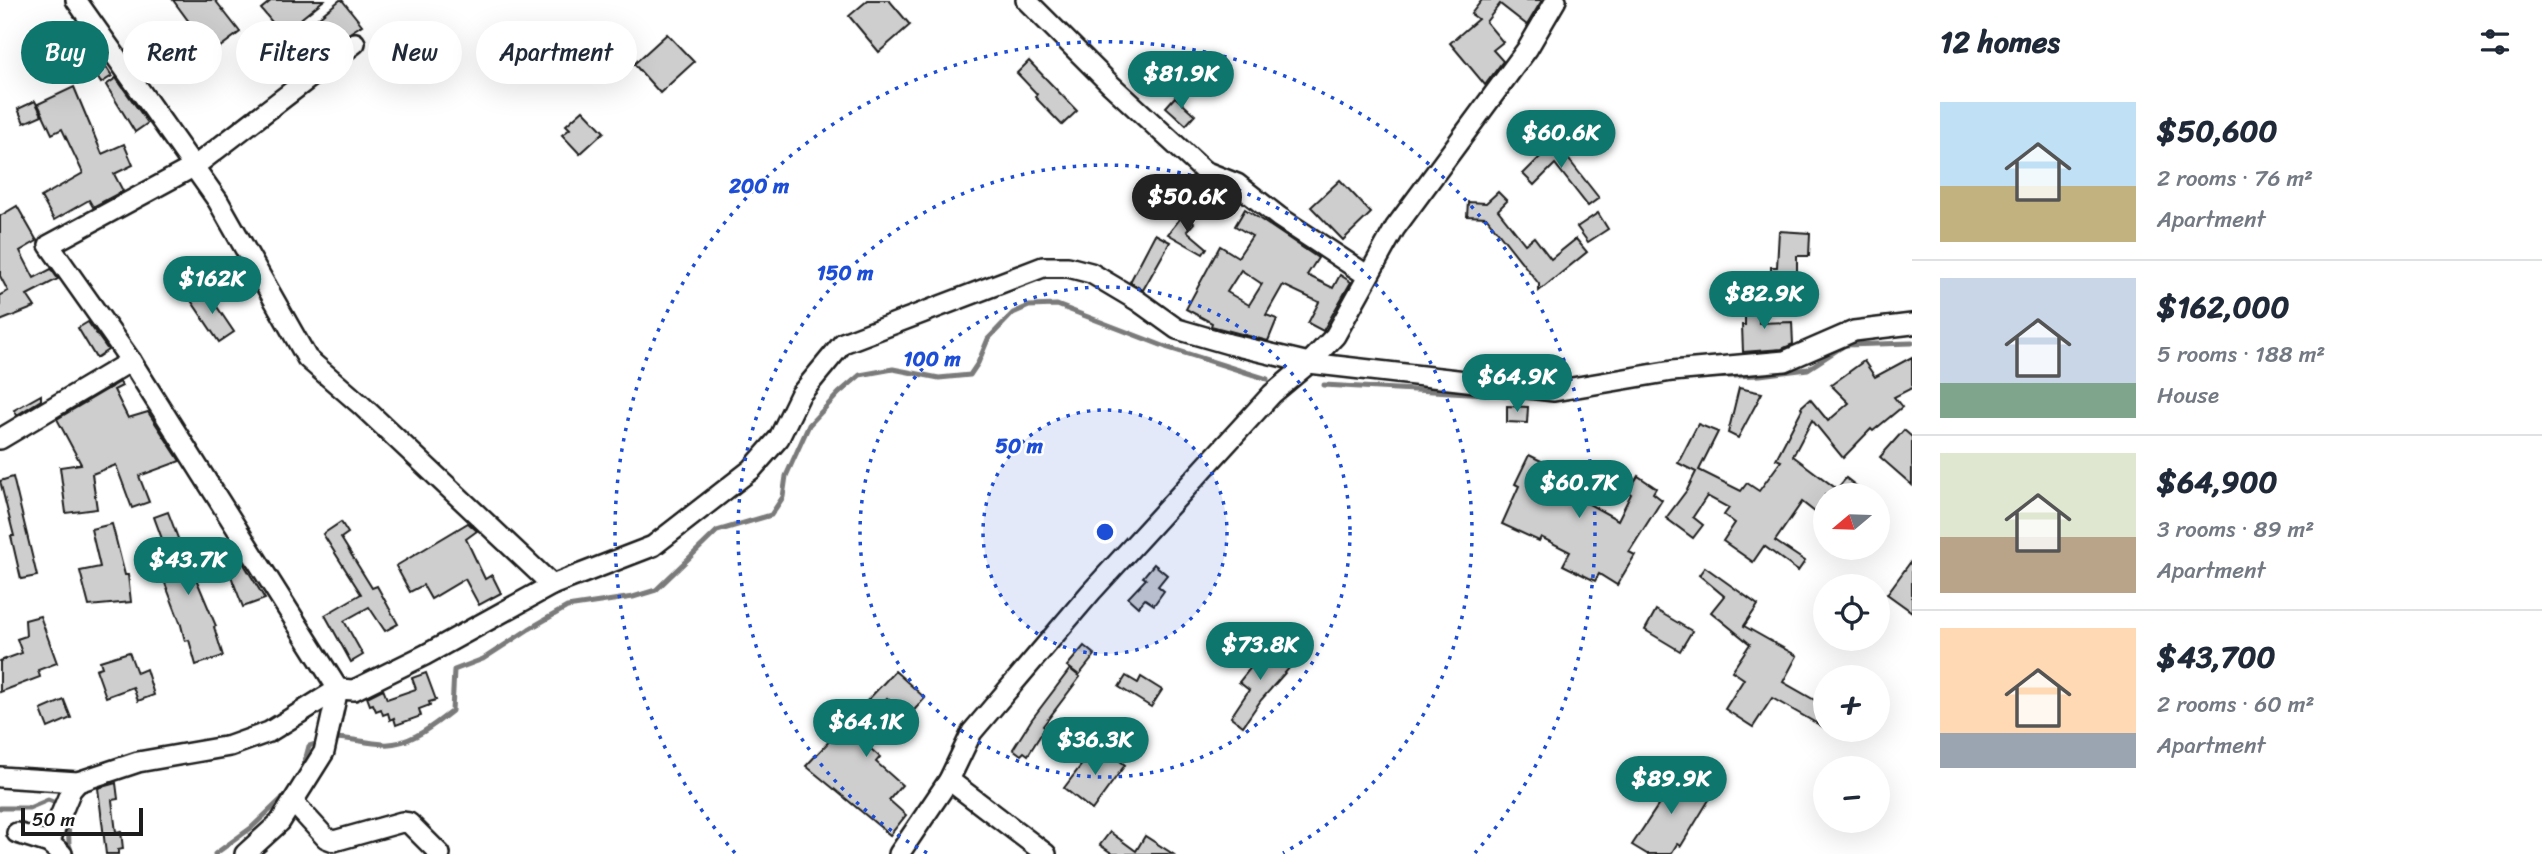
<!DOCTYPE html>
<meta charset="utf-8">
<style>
:root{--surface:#fff;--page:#f6f6f7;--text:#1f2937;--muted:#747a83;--line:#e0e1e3;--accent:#0f766e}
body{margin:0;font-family:Sriracha,sans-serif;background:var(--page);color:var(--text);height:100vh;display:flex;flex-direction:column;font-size:26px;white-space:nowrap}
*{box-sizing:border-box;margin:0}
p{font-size:23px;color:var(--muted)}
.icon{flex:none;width:38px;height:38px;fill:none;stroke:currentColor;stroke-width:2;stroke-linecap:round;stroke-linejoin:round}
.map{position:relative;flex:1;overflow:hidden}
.panel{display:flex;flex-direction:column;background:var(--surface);width:630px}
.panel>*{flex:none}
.top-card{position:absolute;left:21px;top:21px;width:665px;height:63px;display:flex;gap:14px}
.needle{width:46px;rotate:251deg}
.fabs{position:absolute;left:1813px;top:483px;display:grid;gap:14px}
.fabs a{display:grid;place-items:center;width:77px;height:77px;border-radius:50%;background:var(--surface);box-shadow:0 7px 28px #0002;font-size:35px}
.scale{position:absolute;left:21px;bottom:18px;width:122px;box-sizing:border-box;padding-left:7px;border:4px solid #1c1c1c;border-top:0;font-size:19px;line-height:24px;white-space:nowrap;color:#1c1c1c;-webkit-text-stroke:5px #fff;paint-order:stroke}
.price{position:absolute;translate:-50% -60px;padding:0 16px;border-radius:24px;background:var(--accent);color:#fff;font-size:23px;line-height:46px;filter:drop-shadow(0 2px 4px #0008)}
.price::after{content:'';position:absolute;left:50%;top:42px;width:21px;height:16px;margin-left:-10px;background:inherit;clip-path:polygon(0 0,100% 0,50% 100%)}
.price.on{background:#222;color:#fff}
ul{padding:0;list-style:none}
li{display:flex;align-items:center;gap:21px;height:175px;padding:0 28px}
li+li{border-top:2px solid var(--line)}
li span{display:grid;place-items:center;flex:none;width:196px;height:140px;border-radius:0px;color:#555}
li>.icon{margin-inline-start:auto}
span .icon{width:84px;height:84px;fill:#fffc;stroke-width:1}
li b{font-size:30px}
h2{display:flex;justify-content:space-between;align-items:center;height:84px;padding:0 28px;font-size:30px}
.chip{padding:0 24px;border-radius:32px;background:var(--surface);box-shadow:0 7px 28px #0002;font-size:24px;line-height:63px}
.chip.on{background:var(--accent);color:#fff}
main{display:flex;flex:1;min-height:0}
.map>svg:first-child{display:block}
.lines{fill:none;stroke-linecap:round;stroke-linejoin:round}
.stream{stroke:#7a7a7a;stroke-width:5}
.building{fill:#cecece;stroke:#1c1c1c;stroke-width:2;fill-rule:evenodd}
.minor-casing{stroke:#1c1c1c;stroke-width:24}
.minor{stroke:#fff;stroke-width:19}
.ring{fill:none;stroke:#1d4ed8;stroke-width:3.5;stroke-dasharray:3.5 7}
.centre{fill:#1d4ed8;stroke:#fff;stroke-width:3.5}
.ring-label{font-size:21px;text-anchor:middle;font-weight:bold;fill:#1d4ed8;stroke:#fff;stroke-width:5;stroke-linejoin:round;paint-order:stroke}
</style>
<main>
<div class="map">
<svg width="1912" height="854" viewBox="0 0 1912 854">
<rect width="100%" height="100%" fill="#fff"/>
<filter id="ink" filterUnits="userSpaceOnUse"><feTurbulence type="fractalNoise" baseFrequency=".0143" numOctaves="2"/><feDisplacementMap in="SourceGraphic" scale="14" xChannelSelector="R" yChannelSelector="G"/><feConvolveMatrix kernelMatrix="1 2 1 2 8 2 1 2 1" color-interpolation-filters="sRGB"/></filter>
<g filter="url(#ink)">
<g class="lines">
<g class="stream">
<path d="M1709,377l51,-2 48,-6 37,-24 67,-2"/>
<path d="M1324,385l181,10"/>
<path d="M333,738c17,0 33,5 50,6 26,2 49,-18 69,-33l2,-41 29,-11 46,-30 38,-22 66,-10 23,-7 61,-59 54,-16 12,-18 3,-21 23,-51 30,-32 21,-18 33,-6 46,9 31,-3 8,-12 10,-24 25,-26 16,-7 28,-1 109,42 101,32"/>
<path d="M302,772l7,-26 12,-4"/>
<path d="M0,808h29l19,-8 13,5"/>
<path d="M68,816l1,28 3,10"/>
<path d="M215,854l36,-26 41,-39"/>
</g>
</g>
<g class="building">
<path d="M173,0h42l25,32 -28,21z"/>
<path d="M272,0h52l-42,34 -21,-25z"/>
<path d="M340,0h2l20,25 -25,16 -19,-23z"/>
<path d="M868,0h21l21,25 -31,27 -30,-36z"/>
<path d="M1482,0h60l-15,25 -27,-21 -14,18 17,20 -10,8 10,11 -18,24 -35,-42 28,-24 -7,-5z"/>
<path d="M667,34l27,28 -34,31 -26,-29z"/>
<path d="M89,40l23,36 -11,7 -22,-36z"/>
<path d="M1029,61l48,50 -15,14 -27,-28 2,-3 -20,-21z"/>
<path d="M116,78l32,45 -13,9 -29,-47z"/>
<path d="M74,87l28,67 22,-10 9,21 -19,9 9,17 -30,16 -4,-7 -35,20 -13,-23 42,-24 -21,-44 -10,5 -14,-30z"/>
<path d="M1175,97l20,18 -9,10 -20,-18z"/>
<path d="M35,101l7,14 -18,8 -6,-14z"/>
<path d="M583,110l21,22 -24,22 -18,-19 8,-6 -4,-4z"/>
<path d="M1564,137l9,13 -7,6 33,42 -11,8 -33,-42 -21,21 -11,-11 23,-23z"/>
<path d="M1340,180l31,33 -28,27 -32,-33z"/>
<path d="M1498,192l9,9 -9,9 27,34 9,-7 17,22 25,-20 11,13 -48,39v-7l-53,-67 -19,-1 1,-14 18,1z"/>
<path d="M17,206l20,35 -17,10 14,27 17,-9 7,10 -31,16 8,12 -35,14v-26l8,-4 -8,-15v-60z"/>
<path d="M1245,209l73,49 -11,17 26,13 7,-13 11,7 -28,49 -15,-8 11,-21 -36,-17 -17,30 11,4 -9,22 -57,-15 1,-3 -26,-14 34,-63 18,11 14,-21 -17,-10zM1241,270l21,14 -13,21 -22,-13z"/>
<path d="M1598,213l10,16 -20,13 -11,-15z"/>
<path d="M1184,214l10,9 -7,8 20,17 -4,6 -35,-20z"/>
<path d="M1779,231l31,2 -1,23h-12v40l-26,-1v-28h6z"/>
<path d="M1155,234l15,8 -27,48 -13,-8z"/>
<path d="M205,289l29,43 -15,10 -29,-43z"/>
<path d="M1745,298l14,1v24l33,-1 1,22 -11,5 -39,3 -1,-27h3z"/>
<path d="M88,322l20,28 -12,8 -18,-30z"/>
<path d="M1912,357v31l-18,9 8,10 -29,24 -2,-2 -28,29 -31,-38 -19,36 44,33 9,-11 22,17h-43v25l-23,-18 -27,39 30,20 -7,10 -34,-25 -11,16 -30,-21 12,-18 -11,-8 5,-7 -22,-12 -14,21 10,8 -10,13 -27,-20 21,-28 9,-18 -18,-9 20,-39 20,8 -19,38 42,21 6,-8 12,8 22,-30 -5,-2 26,-50 -1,-2 9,-8 18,22 21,-18 -18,-18 33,-24 11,16z"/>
<path d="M120,382l2,4 -8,4 14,28 20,-6 32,49 -41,15 10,26 -17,6 -16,-43 -24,9 5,35 -31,4 -6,-46 21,-3 -24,-45z"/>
<path d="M1739,388l23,5 -24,45 -10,-5z"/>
<path d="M41,395v5l-24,15 -3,-5z"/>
<path d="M1507,406l21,1 -1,16 -20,-1z"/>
<path d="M1904,430l8,7v48l-32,-28z"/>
<path d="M1529,455l45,22 -3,5 12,6 -5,10 40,22 13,-26 -3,-2 10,-16 18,12 -3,5 9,7 -33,52 6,3 -18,30 -18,-11 -4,7 -32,-16 7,-13 -29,-15 -2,4 -37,-17 17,-38 -4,-2z"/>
<path d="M13,477l24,99 -16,3 -10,-43h3l-14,-55z"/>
<path d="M168,512l19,50h2l27,64 -2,1 9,29 -27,9 -7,-25 -4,1 -4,-16 -21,-55 12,-4 -18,-49z"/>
<path d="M341,522l7,11 -7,5 31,50 5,-2 21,38 -13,7 -16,-24 -25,14 19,34 -12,7 -26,-47 36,-21 -38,-60z"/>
<path d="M468,523l9,8 -11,8 19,40 7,-4 9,18 -22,12 -14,-26 -34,20 -8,-14 -13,7 -14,-26z"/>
<path d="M112,524l13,51h3l3,27 -42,4 -9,-35 20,-4 -9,-38z"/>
<path d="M230,541l35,58 -22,8 -24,-62z"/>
<path d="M1912,560v52l-25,-18z"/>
<path d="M1154,564l13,11 -9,11 6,5 -10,14 -9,-6 -7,8 -10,-9 18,-19 -3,-2z"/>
<path d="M1705,567l53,38 -14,21 53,30 -14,26 42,24v22l-53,-30 -19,29 -28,-18 19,-30 -12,-8 18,-27 -39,-32 13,-16 -25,-21z"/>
<path d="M1656,610l36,21 -12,20 -35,-21z"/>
<path d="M40,616l17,47 -19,7 2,7 -40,15v-31l22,-8 -5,-14 9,-3 -1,-16z"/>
<path d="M1084,646l11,9 -16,20 -12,-9z"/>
<path d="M1268,646l24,19 -31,35 -18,26 -12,-9 18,-27 -10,-8z"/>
<path d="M129,652l8,21 9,-4 8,26 -16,6 -5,-14 -27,10 -10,-28 6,-2 -2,-6z"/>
<path d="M1070,669l10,8 -37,49 2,2 -17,27 -4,-3 -3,3 -8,-6 19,-30z"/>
<path d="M895,671l30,27 -17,19 -21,-19 -33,36 26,23 -4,5 26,23 -13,15 17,15 -16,20 -84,-69z"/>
<path d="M426,673l10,27 -7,2 1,3 -11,4 2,7 -25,9 -2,-7 -4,2 -2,-7 -5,2 -2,-6 -5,2 -3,-7 -3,1 -3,-8 16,-8 4,10 29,-10 -4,-11z"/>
<path d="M1126,676l12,7 3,-6 21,13 -11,17 -32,-20z"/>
<path d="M64,700l7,18 -23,10 -7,-18z"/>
<path d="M1098,743l27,22 -33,45 -28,-22z"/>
<path d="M1657,769l42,24 2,-4 11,6 -31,51 -4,-2 -6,10h-24l-15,-9 35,-53 -18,-10z"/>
<path d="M116,783l2,16 -6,1 4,32 5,-1 2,18 -5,1v4h-12l-8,-66z"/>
<path d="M1110,832l26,19 9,-15 28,18h-60l-13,-9z"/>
</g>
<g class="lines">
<defs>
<g id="minor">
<path d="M76,0l142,201 89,157 54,47 191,180"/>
<path d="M1026,0l85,85 93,86 33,13 42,33 89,59"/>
<path d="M0,439l131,-78"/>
<path d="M0,777l78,5 60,-20 92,-16 39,-14 69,-43 16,1 71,-35 127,-70 101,-39 99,-77 27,-31 21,-43 43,-52 200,-76h25l23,6 47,28 39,28 52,15 80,19 245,28 118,-20 113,-10 69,-30 58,-7"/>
<path d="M949,780l97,74"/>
<path d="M294,803l32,35 8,3 68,-19 7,1 31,31"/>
<path d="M17,833l32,10 13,11"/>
<path d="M49,843l22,-53 7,-8"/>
<path d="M245,854l35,-32 44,-70 14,-63 -207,-328 -82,-116 146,-79 160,-123"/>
<path d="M899,854l50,-74 23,-48 119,-140 181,-198 37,-31 26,-27 60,-108 133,-180 28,-48"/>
</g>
</defs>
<use href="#minor" class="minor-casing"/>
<use href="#minor" class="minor"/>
</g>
</g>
<circle cx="1105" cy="532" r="122" fill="#1d4ed8" fill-opacity=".12"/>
<g class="ring">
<circle cx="1105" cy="532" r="122"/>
<circle cx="1105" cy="532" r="245"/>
<path d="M927 853A367 367 0 1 1 1283 853"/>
<path d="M735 853A490 490 0 1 1 1475 853"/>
</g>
<circle cx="1105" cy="532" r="10" class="centre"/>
<g class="ring-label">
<text x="759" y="193">200 m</text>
<text x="845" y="280">150 m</text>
<text x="932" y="366">100 m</text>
<text x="1019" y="453">50 m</text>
</g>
</svg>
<div class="fabs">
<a><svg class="needle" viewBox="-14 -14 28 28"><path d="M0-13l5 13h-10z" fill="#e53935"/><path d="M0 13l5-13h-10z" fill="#747a83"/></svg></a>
<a><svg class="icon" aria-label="locate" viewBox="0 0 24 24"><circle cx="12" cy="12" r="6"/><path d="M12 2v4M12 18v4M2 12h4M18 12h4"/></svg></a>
<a>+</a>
<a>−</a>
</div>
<div class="scale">50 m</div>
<b class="price" style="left:1181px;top:111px">$81.9K</b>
<b class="price" style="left:1561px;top:170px">$60.6K</b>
<b class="price on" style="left:1187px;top:234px">$50.6K</b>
<b class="price" style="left:212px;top:316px">$162K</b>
<b class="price" style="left:1764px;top:331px">$82.9K</b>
<b class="price" style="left:1517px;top:414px">$64.9K</b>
<b class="price" style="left:1579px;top:520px">$60.7K</b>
<b class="price" style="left:188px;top:597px">$43.7K</b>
<b class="price" style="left:1260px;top:682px">$73.8K</b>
<b class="price" style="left:866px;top:759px">$64.1K</b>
<b class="price" style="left:1095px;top:777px">$36.3K</b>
<b class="price" style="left:1671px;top:816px">$89.9K</b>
<div class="top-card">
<a class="chip on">Buy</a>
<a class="chip">Rent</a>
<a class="chip">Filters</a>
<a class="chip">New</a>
<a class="chip">Apartment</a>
</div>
</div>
<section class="panel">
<h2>12 homes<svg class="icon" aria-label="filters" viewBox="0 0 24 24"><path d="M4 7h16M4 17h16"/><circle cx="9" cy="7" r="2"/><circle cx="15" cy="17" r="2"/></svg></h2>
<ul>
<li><span style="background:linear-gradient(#bfe0f5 60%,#c2b280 0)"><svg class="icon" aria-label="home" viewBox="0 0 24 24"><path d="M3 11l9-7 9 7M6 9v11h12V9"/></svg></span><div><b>$50,600</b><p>2 rooms · 76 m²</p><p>Apartment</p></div></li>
<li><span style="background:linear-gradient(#c9d6e8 75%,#7fa58c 0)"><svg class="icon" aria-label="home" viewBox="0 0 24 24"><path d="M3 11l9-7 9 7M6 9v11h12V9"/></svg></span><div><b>$162,000</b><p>5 rooms · 188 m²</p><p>House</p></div></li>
<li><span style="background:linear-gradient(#dfe7d0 60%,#b9a48a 0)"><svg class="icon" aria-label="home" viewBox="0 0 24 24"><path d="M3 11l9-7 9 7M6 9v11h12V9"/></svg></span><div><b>$64,900</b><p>3 rooms · 89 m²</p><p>Apartment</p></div></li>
<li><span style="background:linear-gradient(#ffd9b3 75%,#9aa5b1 0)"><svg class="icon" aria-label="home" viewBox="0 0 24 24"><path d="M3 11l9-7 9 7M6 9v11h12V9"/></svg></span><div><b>$43,700</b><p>2 rooms · 60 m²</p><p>Apartment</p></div></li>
</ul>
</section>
</main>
